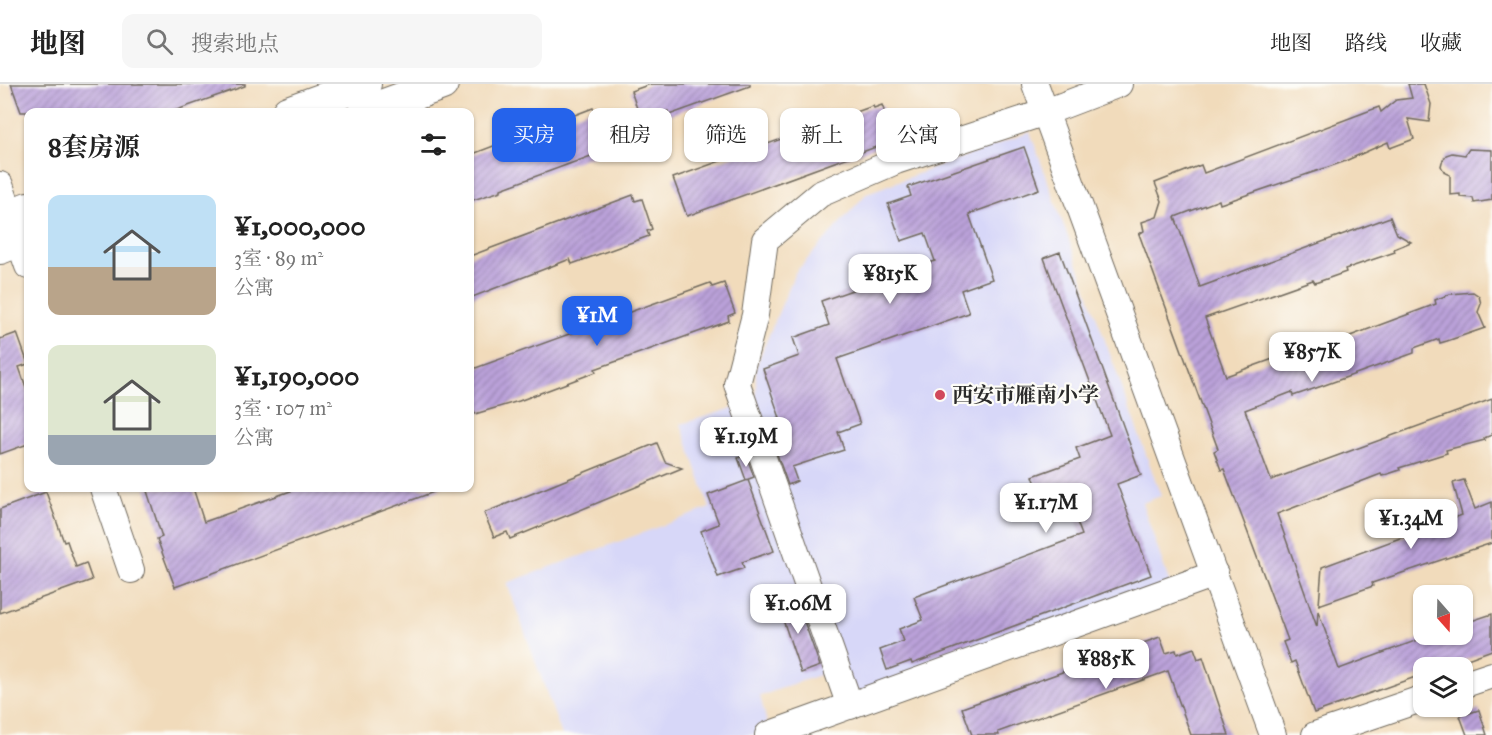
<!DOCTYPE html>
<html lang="zh">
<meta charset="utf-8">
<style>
:root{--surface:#fff;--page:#f6f6f6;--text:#222;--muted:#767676;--line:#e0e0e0;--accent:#2563eb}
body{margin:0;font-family:"IM FELL Great Primer","Noto Serif SC",serif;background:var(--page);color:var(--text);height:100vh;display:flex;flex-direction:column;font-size:22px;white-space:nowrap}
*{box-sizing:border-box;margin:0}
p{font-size:20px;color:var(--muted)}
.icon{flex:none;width:33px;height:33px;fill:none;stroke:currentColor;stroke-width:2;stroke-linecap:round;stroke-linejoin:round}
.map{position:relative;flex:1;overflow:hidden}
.panel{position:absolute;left:24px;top:24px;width:450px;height:384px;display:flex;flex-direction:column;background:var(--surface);border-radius:12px;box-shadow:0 2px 4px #0004}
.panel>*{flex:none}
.guide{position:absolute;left:492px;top:24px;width:570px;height:54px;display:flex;gap:12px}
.needle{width:39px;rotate:160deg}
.controls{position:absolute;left:1413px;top:501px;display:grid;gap:12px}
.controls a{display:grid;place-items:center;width:60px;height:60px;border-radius:12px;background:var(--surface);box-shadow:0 2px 4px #0004;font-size:30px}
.price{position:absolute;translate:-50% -51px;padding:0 14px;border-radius:12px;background:#fff;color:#222;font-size:20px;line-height:39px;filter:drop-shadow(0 2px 3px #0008)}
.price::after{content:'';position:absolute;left:50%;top:36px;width:18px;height:14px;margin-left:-9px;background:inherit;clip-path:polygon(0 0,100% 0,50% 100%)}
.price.current{background:var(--accent);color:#fff}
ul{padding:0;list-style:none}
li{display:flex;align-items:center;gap:18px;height:150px;padding:0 24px}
li span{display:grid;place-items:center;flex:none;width:168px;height:120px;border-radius:12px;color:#555}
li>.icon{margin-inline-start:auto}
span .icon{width:72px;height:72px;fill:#fffc;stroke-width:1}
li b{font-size:26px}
h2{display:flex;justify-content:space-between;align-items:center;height:72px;padding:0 24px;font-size:26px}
.pill{padding:0 21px;border-radius:12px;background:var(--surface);box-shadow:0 2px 4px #0004;font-size:21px;line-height:54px}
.pill.current{background:var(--accent);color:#fff}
header{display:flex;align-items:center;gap:36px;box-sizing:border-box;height:84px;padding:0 30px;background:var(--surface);border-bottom:2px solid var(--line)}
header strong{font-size:28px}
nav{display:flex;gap:33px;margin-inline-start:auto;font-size:21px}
.search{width:420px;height:54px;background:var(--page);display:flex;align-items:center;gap:15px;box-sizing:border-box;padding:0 21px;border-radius:12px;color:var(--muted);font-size:22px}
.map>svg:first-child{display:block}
.built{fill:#d7d7f8}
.building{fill:url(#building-hatch)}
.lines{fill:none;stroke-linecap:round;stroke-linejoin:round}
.minor-casing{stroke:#70695d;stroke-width:28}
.major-casing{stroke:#70695d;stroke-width:34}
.minor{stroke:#fff;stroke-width:26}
.major{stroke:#fff;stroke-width:32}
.poi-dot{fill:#d1495b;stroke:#fdfcf7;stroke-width:2}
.labels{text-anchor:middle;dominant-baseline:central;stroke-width:4.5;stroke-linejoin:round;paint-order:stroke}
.poi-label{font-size:21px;font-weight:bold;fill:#2b2b2b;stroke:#fdfcf7;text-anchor:start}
</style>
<header>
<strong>地图</strong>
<div class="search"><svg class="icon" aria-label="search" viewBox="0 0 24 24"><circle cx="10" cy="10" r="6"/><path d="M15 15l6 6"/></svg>搜索地点</div>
<nav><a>地图</a><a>路线</a><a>收藏</a></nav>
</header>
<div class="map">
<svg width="1492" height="651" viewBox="0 0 1492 651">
<defs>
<pattern id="building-hatch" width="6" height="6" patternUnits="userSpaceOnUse" patternTransform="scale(1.5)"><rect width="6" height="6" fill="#bba2da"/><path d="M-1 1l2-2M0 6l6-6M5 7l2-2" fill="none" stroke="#9884b1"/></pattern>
</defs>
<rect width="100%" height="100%" fill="#fdfcf7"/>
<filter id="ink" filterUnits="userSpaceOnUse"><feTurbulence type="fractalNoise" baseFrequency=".0167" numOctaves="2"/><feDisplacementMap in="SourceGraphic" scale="12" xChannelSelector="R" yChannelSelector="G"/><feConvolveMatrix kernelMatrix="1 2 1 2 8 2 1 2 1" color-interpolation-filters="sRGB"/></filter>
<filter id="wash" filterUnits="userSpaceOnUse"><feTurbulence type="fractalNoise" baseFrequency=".008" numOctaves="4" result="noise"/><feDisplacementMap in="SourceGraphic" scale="24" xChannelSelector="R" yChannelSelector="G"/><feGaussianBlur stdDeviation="1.35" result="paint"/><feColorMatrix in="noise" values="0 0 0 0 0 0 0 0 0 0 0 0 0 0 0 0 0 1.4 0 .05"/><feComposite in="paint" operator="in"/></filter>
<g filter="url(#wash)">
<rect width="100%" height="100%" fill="#f1dbbb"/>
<g class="built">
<path d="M1030,48l131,364 -19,7 28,81 -316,113 -98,-273v-58l39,-93 72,-80z"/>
<path d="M740,322l93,264 -73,26 10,39h-208l-55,-152 203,-75 -29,-84z"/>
</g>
<g id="blocks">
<g class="building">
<path d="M11,0h234v2l-74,26h-150z"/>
<path d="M651,0h99v2l-81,29 -1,-4 -27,9 -10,-29z"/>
<path d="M1408,0h16l7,20 -2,18 -21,-3 6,20 -24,9 -2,-6 -45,20 -123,42 -1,-4 -44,17 25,70 190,-70 7,17 14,8 -17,7 1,3 -50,17 1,3 -31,11 -2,-3 -108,38 21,58 47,-17 2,5 161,-60 -1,-4 15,-6 23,-2 6,4 2,8 -3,8 7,16 -38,13 -7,2 -1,-4 -25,9v5l-92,33 -29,10 -1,-4 -47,18 26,70 221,-81v36l-8,3 1,2 -39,10 1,3 -48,15 1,2 -18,6 -1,-2 -104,40 40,113 1,-16 21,58 95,-35h28v-10l30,-10v36l-49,18h-19v6l-110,39 -19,-52 -4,2 -8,-21 5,-2 -64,-171 -3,1 -7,-19 4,-2 -79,-215 5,-3 -2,-9 15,-5 5,-16 -7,-18 46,-18 3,8 175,-66 2,5 15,-12 16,-2z"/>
<path d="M882,21l13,35 -208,76 -14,-38 200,-72 1,2z"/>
<path d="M593,24l2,4 3,-1 4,11 2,-1 5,15 -3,1 4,12 -109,40v2l-31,10v-46z"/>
<path d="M1024,63l15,42 -70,25 23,65 -31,11 8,23 -132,46 23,65 -22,8 6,18 -52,17 5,14 -9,4 -22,-62 14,-5 -17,-49 36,-13 -6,-18 36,-13 -8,-24 114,-40 -10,-28 -24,8 -13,-37 23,-8 -3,-9z"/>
<path d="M1469,65l23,1v50l-18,3 -1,-5 -13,-1v-3l-10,1v-20l-5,-2 -4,-7 1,-4 4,-7 6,-2 13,2z"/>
<path d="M633,111l2,6 7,-2 10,30 -5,2 2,5 -77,28 -2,-5 -100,39v-42z"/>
<path d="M1060,168l81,223 -24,9 34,91 -239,89 -1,-3 -24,9 -7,-20 24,-9 -5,-12 24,-9 -9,-23 168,-62 -13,-33 -23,9 -13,-35 47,-17 -4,-11 34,-13 -66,-177z"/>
<path d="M710,199l2,4 12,-4 11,30 -7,3 1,5 -134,48 1,3 -77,29 -44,13 -2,-5 -3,1v-40z"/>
<path d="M17,249l11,31 -9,3 9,26v51l-28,10v-115z"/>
<path d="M657,359l8,19 17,6 -172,71 -3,-7 -13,5 -10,-24z"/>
<path d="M746,371l8,22 -8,3 -8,-22z"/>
<path d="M748,396l26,71 -32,11 2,6 -26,9 -17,-46 18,-7 -11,-29z"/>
<path d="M1464,396l11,29 17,-7v41l-120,40 1,3 -54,19 3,-38 140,-52 -9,-32z"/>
<path d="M146,404h47l11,34 95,-34h143v1l-267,98 -18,-48 5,-2z"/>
<path d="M46,408l18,50 3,-1 9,26 10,-4 6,17 -92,33v-104z"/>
<path d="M795,512l25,70 -19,7 -24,-71z"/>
<path d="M1160,553l6,16 10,-3 1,4 17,-6 4,11 5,-2 26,78h-38l-23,-64 -170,61 1,3h-27l-10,-27z"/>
<path d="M1479,626l8,25h-20l-7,-19z"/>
</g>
</g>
</g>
<g filter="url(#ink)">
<use href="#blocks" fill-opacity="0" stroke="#70695d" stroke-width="1.5"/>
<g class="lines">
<defs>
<g id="minor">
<path d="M1035,0l238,651"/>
<path d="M0,101l28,81"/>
<path d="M103,404l28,82"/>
<path d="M1462,601l30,-10"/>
<path d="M850,622l-113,-322 18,-69 10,-75 55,-46 76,-33 150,-49 73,-28"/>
<path d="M768,651l447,-161"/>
<path d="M1315,651l109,-37"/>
</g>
<g id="major">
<path d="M288,28l77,-28"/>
<path d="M365,28l77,-28"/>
<path d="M0,135l28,-11"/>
<path d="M0,164l28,-11"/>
</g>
</defs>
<use href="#minor" class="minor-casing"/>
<use href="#major" class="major-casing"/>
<use href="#minor" class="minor"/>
<use href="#major" class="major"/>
</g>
</g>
<circle class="poi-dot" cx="940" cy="311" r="6"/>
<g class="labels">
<g class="poi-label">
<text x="952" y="311">西安市雁南小学</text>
</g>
</g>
</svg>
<div class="controls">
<a><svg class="needle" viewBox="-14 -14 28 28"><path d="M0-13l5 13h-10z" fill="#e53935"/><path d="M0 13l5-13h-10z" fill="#767676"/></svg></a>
<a><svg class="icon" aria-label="layers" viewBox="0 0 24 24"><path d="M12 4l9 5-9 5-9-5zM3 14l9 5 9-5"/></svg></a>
</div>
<b class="price" style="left:890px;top:221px">¥815K</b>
<b class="price current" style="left:597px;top:263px">¥1M</b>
<b class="price" style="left:1312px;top:299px">¥857K</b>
<b class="price" style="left:746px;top:384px">¥1.19M</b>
<b class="price" style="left:1046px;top:450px">¥1.17M</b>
<b class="price" style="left:1411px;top:466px">¥1.34M</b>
<b class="price" style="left:798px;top:551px">¥1.06M</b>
<b class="price" style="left:1106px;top:606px">¥885K</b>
<div class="guide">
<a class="pill current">买房</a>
<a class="pill">租房</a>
<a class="pill">筛选</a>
<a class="pill">新上</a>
<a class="pill">公寓</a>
</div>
<section class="panel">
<h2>8套房源<svg class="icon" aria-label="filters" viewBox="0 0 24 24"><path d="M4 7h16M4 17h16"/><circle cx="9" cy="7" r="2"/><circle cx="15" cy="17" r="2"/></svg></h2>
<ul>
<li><span style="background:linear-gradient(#bfe0f5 60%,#b9a48a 0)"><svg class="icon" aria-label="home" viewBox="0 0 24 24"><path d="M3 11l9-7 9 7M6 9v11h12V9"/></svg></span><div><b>¥1,000,000</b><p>3室 · 89 m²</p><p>公寓</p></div></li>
<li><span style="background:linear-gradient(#dfe7d0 75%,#9aa5b1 0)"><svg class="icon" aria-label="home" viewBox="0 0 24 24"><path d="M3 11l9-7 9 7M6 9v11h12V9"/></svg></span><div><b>¥1,190,000</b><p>3室 · 107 m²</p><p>公寓</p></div></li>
</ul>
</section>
</div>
